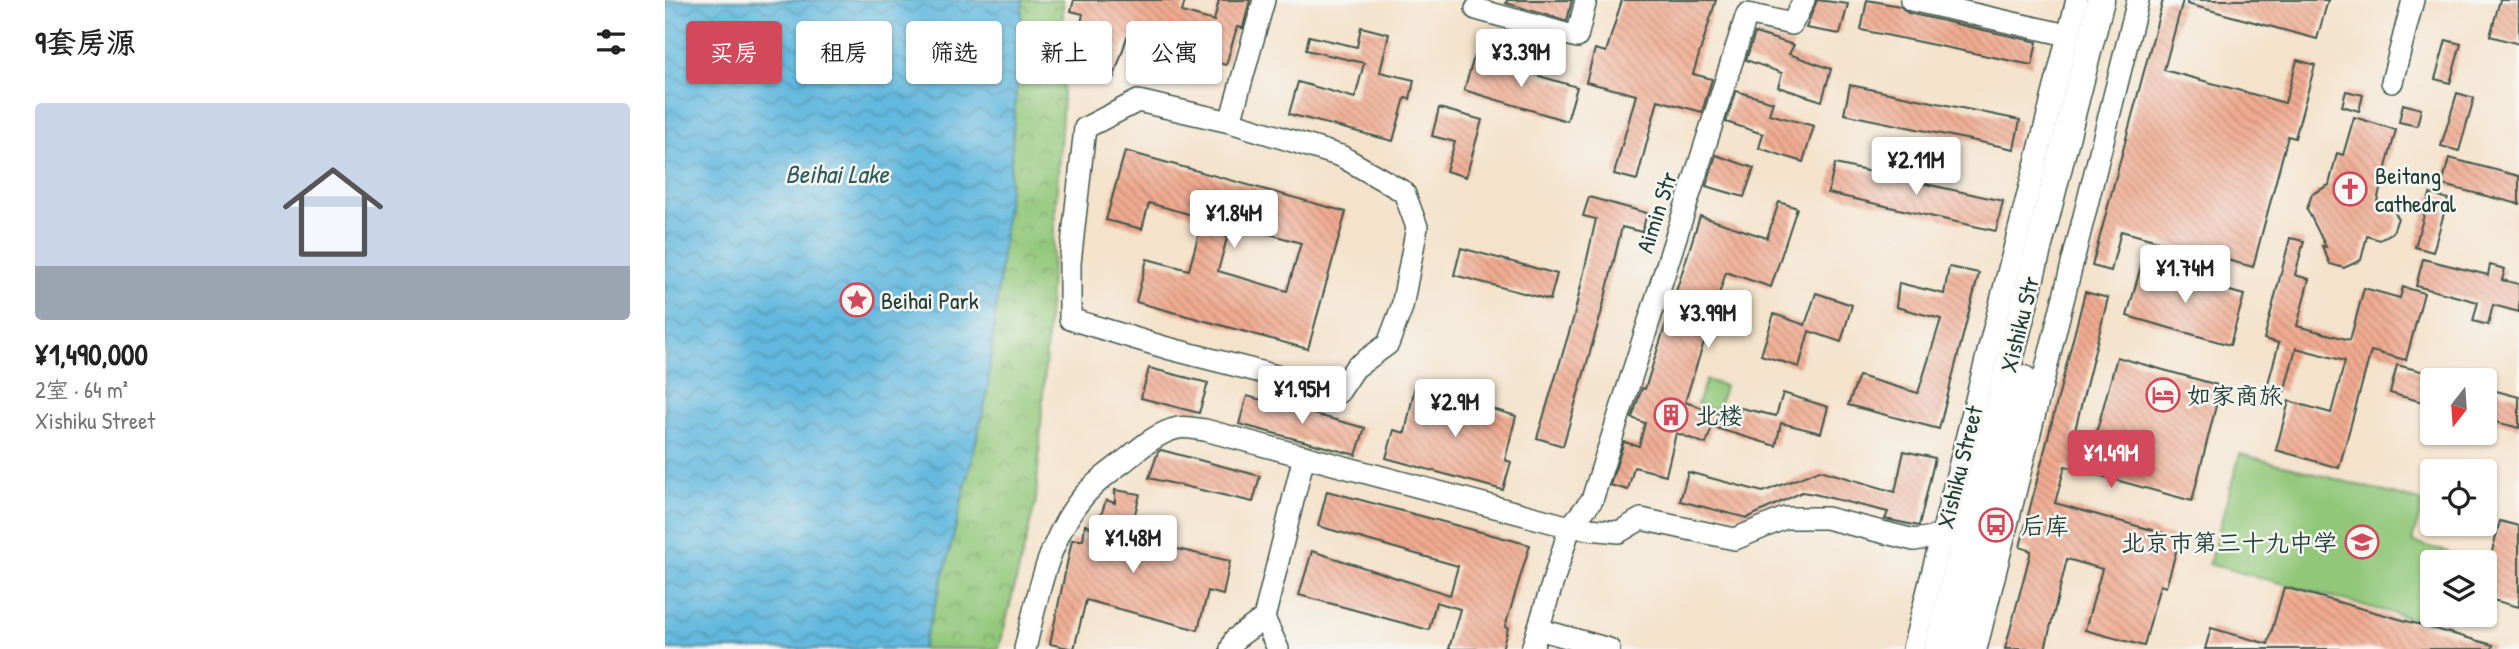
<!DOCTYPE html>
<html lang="zh">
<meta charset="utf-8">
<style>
:root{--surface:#fff;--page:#f6f6f6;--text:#222;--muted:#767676;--accent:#d1495b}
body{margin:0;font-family:"Patrick Hand","LXGW WenKai TC",sans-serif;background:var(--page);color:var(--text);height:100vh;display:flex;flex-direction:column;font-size:26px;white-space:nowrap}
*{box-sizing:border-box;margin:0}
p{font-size:23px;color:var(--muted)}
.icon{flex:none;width:38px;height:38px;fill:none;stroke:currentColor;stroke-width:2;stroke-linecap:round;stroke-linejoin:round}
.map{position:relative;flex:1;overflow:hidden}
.side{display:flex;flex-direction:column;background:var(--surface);width:665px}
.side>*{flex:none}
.top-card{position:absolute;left:21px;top:21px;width:665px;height:63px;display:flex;gap:14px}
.needle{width:46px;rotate:197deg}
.fabs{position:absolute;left:1755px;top:368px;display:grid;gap:14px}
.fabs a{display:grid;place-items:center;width:77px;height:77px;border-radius:7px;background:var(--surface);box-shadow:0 2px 5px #0004;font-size:35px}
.price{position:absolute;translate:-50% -60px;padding:0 16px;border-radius:7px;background:#fff;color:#222;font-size:23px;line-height:46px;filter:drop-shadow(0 2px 4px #0008)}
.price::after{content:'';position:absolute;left:50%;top:42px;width:21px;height:16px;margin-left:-10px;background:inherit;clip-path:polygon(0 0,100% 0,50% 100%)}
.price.selected{background:var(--accent);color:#fff}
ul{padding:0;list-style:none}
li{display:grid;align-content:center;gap:14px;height:371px;padding:0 35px}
li span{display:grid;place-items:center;height:217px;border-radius:7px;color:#555}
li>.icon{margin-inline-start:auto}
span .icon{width:126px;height:126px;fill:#fffc;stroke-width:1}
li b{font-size:30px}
h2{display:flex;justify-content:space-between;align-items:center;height:84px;padding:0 35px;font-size:30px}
.tag{padding:0 24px;border-radius:7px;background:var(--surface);box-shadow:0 2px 5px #0004;font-size:24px;line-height:63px}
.tag.selected{background:var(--accent);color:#fff}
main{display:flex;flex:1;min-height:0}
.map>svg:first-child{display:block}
.park{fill:url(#park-crowns);stroke:#588256;stroke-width:2}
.pitch{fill:#92c779;stroke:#588256;stroke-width:2}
.water{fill:url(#water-waves);stroke:#407a89;stroke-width:2}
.building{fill:url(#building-back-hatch);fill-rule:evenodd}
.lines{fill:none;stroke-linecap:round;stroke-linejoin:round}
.minor-casing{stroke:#3f564a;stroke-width:24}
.major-casing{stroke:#3f564a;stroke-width:29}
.minor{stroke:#fff;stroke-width:21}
.major{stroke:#fff;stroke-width:26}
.labels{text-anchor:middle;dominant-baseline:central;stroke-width:5;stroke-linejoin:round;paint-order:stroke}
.poi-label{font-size:24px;fill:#1f3d34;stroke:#f6f6f2;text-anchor:start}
.street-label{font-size:24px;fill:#1f3d34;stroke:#f6f6f2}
.water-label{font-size:26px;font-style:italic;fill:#305c5e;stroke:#f6f6f2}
</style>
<main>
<section class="side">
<h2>9套房源<svg class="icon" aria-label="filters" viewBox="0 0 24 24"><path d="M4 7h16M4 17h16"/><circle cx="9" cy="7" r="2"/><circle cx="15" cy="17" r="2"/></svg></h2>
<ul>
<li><span style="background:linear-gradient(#c9d6e8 75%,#9aa5b1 0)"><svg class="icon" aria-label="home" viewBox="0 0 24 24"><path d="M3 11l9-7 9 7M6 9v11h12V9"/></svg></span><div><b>¥1,490,000</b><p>2室 · 64 m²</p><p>Xishiku Street</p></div></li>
</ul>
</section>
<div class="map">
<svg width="1854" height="649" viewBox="0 0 1854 649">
<defs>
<pattern id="park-crowns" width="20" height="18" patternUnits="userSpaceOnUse" patternTransform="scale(1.75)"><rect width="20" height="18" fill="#92c779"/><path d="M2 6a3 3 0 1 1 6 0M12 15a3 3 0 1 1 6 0" fill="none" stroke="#77a364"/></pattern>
<pattern id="water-waves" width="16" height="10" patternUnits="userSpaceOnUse" patternTransform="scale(1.75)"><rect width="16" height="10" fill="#62b8de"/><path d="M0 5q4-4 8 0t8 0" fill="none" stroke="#5097b5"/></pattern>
<pattern id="building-back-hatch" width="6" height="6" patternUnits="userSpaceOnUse" patternTransform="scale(1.75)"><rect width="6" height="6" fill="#f0ab91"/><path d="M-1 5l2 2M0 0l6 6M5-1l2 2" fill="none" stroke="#c28c77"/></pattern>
</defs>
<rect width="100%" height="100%" fill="#f6f6f2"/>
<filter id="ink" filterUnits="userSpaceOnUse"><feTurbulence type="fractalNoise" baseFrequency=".0143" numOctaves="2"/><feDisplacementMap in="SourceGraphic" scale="14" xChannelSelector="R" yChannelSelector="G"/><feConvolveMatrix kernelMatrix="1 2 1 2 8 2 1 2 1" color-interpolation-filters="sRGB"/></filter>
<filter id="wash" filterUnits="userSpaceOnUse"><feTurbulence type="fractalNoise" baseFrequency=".00686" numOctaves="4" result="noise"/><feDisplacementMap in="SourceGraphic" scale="28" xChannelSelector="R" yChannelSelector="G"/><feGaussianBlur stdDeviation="1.57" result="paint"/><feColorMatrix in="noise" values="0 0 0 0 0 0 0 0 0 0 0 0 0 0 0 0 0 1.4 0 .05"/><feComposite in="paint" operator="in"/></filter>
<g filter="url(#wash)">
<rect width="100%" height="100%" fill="#f4e2ca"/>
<path class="park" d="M0,0h398v100l-27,400 -37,149h-334z"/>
<g class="pitch">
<path d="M1041,380l19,6 -8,24 -20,-6z"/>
<path d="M1575,454l183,48 -11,40 36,10 -2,10h-13l-1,47 -3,14 -220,-59z"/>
</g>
<path class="water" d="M0,0h358l-14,187 -22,208 -40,168 -25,86h-257z"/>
<g id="blocks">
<g class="building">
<path d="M409,0h111l-3,12 32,9 5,-21h31l-7,28 -6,-1 -11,38 -99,-28 -13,40 -42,-12 11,-51 -12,-3z"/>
<path d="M842,0h65l-5,21 -61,-18z"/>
<path d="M957,0h94l-23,74 19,5 -10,33 -44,-12 -21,80 -23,-6 22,-79 -50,-13 9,-33 11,3z"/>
<path d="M1152,0l31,4 -8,30 -34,-6z"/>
<path d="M1202,0l33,6 8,7 129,29 -5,23 -171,-35z"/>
<path d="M1498,0h20l-19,70 121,33 12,-43 18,5 -20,73 -7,-2 -35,131 -132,-36 -10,40 -19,-5z"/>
<path d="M1522,0h141l-11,39 -130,-35z"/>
<path d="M1835,0h19v44l-29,-8z"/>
<path d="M696,27l28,7 -9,38 34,8 -4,19 -5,-1 -12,43 -104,-27 9,-32 57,16 9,-35 -58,-13 3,-14 48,11z"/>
<path d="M1090,33l39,12 -5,9 42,15 -9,32 -44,-14 4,-14 -36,-13z"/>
<path d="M1781,40l15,4 -11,39 -15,-4z"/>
<path d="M809,57l103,30 -10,34 -103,-31z"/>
<path d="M1185,85l170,35 -6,29 -170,-35z"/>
<path d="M1071,91l37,11 -4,12 45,12 -11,36 -44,-14 4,-14 -37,-12z"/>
<path d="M1681,91l17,4 -4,16 -17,-5z"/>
<path d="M1792,93l17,5 -15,53 -18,-5z"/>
<path d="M1738,104l18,5 -4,17 -18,-4z"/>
<path d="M774,108l43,12 -16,57 -20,-6 9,-29 -23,-6z"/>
<path d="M1689,117l42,13 -19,71 13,3 8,14 -5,14 -13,8 -13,-4 -6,24 -17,8 -14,-4 -8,-18 4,1 -19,-38 5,-15 17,-9 8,-32 6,2z"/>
<path d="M460,151l221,61 -38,137 -172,-47 11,-43 42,11 14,-52 -54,-15 -7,26 -36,-9zM566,223l70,20 -14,48 -69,-20z"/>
<path d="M1051,155l38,13 -10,29 -38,-11z"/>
<path d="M1784,158l70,18v28l-77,-19z"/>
<path d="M1170,164l168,37 -7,30 -168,-38z"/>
<path d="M1765,194l18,5 -15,53 -18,-5z"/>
<path d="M924,197l58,16 -5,19 -20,-5 -21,87 -38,132 -26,-8 37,-122 22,-97 -13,-3z"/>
<path d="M1114,202l18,6 -26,79 -45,-15 -41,130 52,18 4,-12 35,8 7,-23 45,14 -7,26 -40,-10 -5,23 -64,-19 -6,17 -30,-11 -10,42 -32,-8 -6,23 -18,-5 14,-43 15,4 6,-23 -13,-5 10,-30 3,1 55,-173 67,22z"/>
<path d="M1625,238l14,3 -9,34 14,4 -12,47 53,14 14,-52 36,10 3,-11 21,6 -18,67 -35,-9 -32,117 -63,-18 13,-49 42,12 14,-52 -49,-13 -12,44 -17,-5 12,-44 -15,-4z"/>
<path d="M796,248l96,26 -7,26 -96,-25z"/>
<path d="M1758,259l65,16 2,-10 15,4 -3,11 17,4v28l-26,-7 -5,20 -15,-4 5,-19 -62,-16z"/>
<path d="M1476,266l103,29 -14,50 -103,-29z"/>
<path d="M1284,267l30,6 -40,156 -91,-24 11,-29 59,17 23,-74 -45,-12 3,-24 45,11z"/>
<path d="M1420,292l23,6 -36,144 20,6 25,-91 104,29 -29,115 -127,-35 -10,37 125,35 -14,49 -6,-2 -16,61 -59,-16 17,-61 -35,-10 -22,90h-40l26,-98 -11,-4z"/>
<path d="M1151,293l36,12 -11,37 -32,-11 -10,36 -38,-12 13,-41 31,11z"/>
<path d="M1732,365l36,9v31l-43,-12z"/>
<path d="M484,368l59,15 -9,30 -58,-15z"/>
<path d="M750,386l101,30 -11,44 6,2 -8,28 -117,-32 8,-28 11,3z"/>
<path d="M1820,388l34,9v31l-34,-9z"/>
<path d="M582,396l118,32 -9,27 -117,-31z"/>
<path d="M496,450l99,26 -7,26 -104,-24 9,-26z"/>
<path d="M1239,451l31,7 -16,68 -34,-7 3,-7 -74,-18 -12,-2 -55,26 -67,-17 8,-29 75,20 57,-22 75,22z"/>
<path d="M450,490l25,4 -11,44 101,23 -7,34 -15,-4 -10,39 -112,-30 -12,49 -24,-5 22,-104h11l2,-15 7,3 3,-12 6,-1 5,-15 9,3z"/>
<path d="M662,491l203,54 -25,82 3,1 -6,21h-53l11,-40 -24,-7 -7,28 -130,-35 13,-44 138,44 8,-29 -140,-40z"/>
<path d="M1835,521l19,5v81l-34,-9v-20z"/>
<path d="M1619,587l209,58 -1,4h-287l6,-21 57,16z"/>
</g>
</g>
</g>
<g filter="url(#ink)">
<use href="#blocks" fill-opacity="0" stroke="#3f564a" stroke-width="2"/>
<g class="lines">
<defs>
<g id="minor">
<path d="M1246,0l156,35"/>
<path d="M811,9l101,28 9,-37"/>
<path d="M1727,82l21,-82"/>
<path d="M565,122l111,34 63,36 13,35 -15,80 -14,37 -33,24 -16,24 -172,-44 -97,-29v-56l15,-135 53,-27 92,21 34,-122"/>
<path d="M599,618l14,31"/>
<path d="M873,629l71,20"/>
<path d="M360,649c12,-51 23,-110 57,-151 12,-15 29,-27 45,-39 14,-12 32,-27 51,-31 8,-2 18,1 27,2l365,97 49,5 22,-13 94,20 50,-21h41l88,22 53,-8"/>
<path d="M566,649l4,-10 29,-21 40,-162"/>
<path d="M867,649l38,-122 22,-27 155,-486 45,10 12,-24"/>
<path d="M1248,649l164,-649"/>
<path d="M1311,649l162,-649"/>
</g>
<g id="major">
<path d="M1292,644l67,-265"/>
<path d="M1272,649l164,-649"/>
</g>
</defs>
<use href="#minor" class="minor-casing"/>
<use href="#major" class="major-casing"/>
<use href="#minor" class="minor"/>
<use href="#major" class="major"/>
</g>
</g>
<defs>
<symbol id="church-ring" viewBox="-11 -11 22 22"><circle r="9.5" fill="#f6f6f2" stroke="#d1495b" stroke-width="1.5"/><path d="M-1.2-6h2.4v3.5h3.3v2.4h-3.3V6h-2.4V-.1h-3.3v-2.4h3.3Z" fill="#d1495b"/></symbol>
<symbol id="sight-ring" viewBox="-11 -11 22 22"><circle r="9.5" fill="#f6f6f2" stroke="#d1495b" stroke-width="1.5"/><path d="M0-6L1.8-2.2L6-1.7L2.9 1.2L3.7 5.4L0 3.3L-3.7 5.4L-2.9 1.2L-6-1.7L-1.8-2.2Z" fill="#d1495b"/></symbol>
<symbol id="hotel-ring" viewBox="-11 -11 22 22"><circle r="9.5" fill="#f6f6f2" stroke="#d1495b" stroke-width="1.5"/><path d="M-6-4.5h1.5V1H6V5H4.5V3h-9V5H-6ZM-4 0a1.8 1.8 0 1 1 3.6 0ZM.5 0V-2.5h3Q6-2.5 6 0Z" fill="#d1495b"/></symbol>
<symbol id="building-ring" viewBox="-11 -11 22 22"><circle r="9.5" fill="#f6f6f2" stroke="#d1495b" stroke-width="1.5"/><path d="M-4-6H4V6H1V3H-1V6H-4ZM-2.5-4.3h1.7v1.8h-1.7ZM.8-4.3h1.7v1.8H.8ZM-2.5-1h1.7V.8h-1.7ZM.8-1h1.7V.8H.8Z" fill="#d1495b"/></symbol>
<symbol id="bus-ring" viewBox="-11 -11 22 22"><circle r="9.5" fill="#f6f6f2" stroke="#d1495b" stroke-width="1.5"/><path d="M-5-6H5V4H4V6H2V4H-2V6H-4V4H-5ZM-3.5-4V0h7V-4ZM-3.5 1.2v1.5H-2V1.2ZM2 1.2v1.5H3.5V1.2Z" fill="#d1495b"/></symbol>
<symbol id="school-ring" viewBox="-11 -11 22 22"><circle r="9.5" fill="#f6f6f2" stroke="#d1495b" stroke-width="1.5"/><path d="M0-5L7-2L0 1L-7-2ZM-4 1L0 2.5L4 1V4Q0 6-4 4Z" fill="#d1495b"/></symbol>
</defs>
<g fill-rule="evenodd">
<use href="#church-ring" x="1666" y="170" width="38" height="38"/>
<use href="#sight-ring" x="173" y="281" width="38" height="38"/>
<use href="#hotel-ring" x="1479" y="376" width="38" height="38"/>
<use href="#building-ring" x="987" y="396" width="38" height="38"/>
<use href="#bus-ring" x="1312" y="506" width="38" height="38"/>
<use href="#school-ring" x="1678" y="523" width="38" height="38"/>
</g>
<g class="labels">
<g class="poi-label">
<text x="1710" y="175">Beitang<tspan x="1710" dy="28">cathedral</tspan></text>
<text x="216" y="300">Beihai Park</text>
<text x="1522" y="395">如家商旅</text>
<text x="1030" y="415">北楼</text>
<text x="1356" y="525">后库</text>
<text x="1672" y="542" text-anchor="end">北京市第三十九中学</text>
</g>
<g class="street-label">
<text transform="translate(991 212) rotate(-72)">Aimin Str</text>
<text transform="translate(1354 324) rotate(-76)">Xishiku Str</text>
<text transform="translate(1294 467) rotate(-76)">Xishiku Street</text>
</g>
<g class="water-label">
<text x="172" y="173">Beihai Lake</text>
</g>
</g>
</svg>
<div class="fabs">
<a><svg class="needle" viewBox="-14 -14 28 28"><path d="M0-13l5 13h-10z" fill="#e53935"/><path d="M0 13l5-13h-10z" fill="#767676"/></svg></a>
<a><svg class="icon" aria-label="locate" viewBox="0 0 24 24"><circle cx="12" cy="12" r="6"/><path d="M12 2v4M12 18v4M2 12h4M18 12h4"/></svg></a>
<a><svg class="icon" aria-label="layers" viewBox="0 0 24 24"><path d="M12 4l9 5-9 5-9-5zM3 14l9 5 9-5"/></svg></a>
</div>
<b class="price" style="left:856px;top:89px">¥3.39M</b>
<b class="price" style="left:1251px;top:197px">¥2.11M</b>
<b class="price" style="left:569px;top:250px">¥1.84M</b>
<b class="price" style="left:1520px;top:305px">¥1.74M</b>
<b class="price" style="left:1043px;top:350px">¥3.99M</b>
<b class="price" style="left:637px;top:426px">¥1.95M</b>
<b class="price" style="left:790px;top:439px">¥2.9M</b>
<b class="price selected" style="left:1446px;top:490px">¥1.49M</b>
<b class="price" style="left:468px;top:575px">¥1.48M</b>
<div class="top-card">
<a class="tag selected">买房</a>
<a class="tag">租房</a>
<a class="tag">筛选</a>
<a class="tag">新上</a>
<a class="tag">公寓</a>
</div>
</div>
</main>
